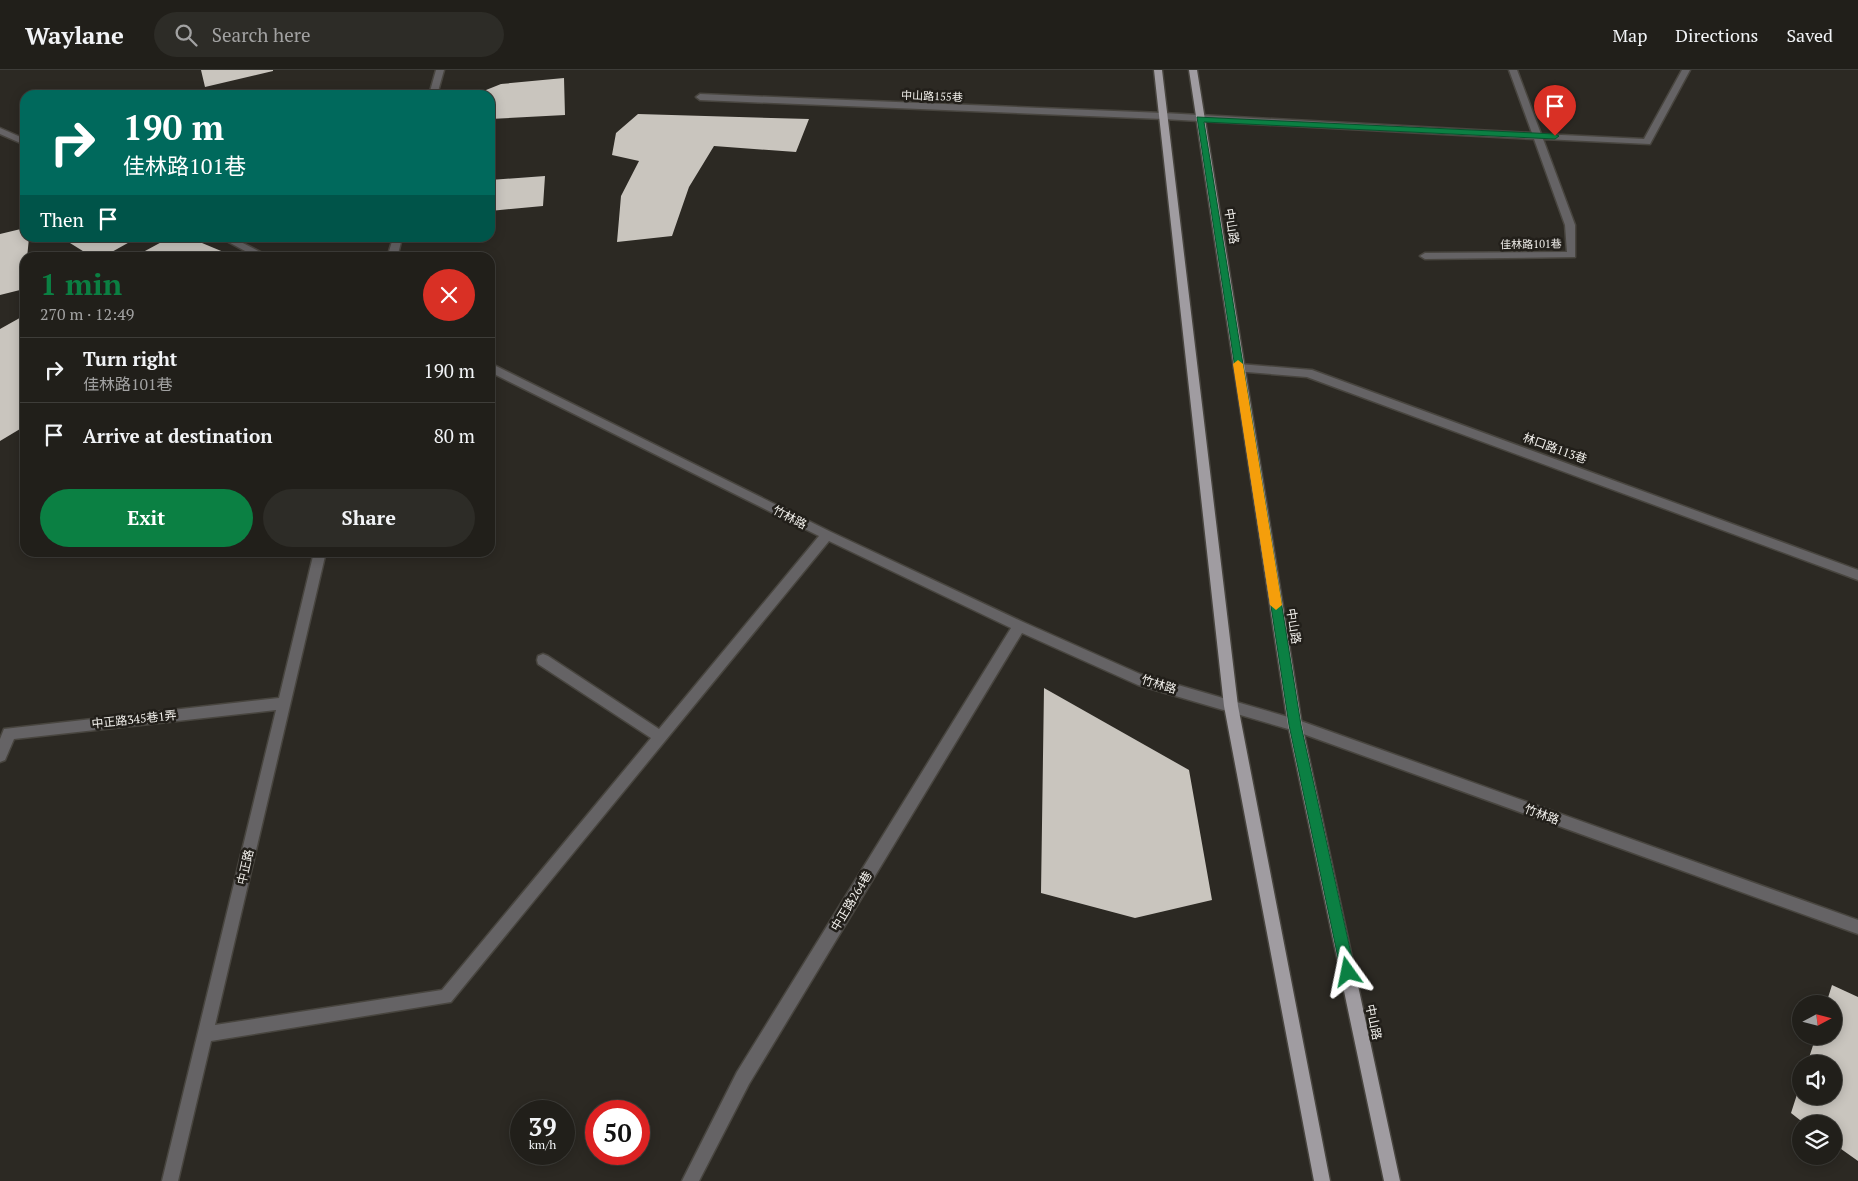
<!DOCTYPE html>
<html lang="en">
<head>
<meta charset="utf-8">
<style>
  :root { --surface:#211f1a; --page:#2d2c27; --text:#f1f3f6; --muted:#a2a2a2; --line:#3e3d39; --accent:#0b8043 }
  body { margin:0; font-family:"PT Serif","Noto Sans TC",serif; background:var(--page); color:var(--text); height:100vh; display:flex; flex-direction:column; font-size:19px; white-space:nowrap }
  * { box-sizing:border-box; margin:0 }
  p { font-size:16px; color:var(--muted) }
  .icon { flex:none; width:28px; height:28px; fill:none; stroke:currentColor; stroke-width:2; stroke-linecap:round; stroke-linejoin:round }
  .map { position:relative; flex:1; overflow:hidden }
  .details { position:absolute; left:20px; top:182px; width:475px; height:305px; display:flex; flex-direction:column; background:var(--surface); border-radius:15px; box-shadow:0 2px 12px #0003,0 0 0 1px var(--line) }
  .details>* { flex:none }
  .banner { position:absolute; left:20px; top:20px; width:475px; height:152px; border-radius:15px; box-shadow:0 2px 12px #0003,0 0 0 1px var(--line); background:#00695c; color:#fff; overflow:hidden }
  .needle { width:32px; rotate:83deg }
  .buttons { position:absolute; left:1792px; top:925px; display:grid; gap:10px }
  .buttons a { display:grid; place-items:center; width:50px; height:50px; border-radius:50%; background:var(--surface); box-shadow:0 2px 12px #0003,0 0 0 1px var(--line); font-size:25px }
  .speed { position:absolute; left:510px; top:1030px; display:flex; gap:10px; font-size:25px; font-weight:700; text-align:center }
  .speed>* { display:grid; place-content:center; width:65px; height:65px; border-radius:50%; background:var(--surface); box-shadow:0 2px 12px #0003,0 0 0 1px var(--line); line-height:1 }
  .speed small { font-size:12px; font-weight:400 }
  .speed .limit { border:8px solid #d22; background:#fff; color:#111 }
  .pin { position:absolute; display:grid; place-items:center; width:42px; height:42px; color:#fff; margin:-51px -21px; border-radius:50% 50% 50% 0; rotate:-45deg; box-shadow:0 0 5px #0007 }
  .pin .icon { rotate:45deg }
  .me { position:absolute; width:55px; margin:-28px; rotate:348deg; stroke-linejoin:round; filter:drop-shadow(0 0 4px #0008) }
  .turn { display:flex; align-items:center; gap:18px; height:105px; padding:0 20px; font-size:22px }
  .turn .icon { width:65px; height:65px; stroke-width:2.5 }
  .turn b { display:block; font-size:35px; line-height:42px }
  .then { display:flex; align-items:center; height:48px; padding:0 20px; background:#0003; gap:10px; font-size:19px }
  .round { display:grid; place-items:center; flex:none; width:52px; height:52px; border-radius:26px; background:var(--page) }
  .summary { display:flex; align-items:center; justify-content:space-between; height:85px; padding:0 20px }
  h1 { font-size:30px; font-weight:700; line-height:38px; color:var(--accent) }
  .primary-button { display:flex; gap:10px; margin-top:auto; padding:10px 20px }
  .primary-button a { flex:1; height:58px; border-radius:30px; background:var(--accent); color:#fff; font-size:20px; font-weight:700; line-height:58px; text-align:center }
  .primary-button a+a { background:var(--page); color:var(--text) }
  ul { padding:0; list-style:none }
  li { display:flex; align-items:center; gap:15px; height:65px; padding:0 20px; border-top:1px solid var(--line) }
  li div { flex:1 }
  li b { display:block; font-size:19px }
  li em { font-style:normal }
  header { display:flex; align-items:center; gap:30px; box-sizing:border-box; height:70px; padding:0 25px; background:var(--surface); border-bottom:1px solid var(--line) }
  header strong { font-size:24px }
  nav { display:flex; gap:28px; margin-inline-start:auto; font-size:18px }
  .search { width:350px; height:45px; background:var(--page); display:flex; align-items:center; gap:12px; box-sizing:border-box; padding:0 18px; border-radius:28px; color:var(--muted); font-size:19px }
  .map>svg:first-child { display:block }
  .building { fill:#c9c5be }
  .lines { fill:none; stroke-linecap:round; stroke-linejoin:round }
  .minor-casing { stroke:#48453f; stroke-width:3 }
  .major-casing { stroke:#48453f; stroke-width:3 }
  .minor { fill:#656365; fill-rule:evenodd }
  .major { fill:#a09ca1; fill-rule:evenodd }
  .route { fill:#0b8043; stroke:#07532c }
  .slow { fill:#f59e0b }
  .labels { text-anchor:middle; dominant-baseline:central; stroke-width:5; stroke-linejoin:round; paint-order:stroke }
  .far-street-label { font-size:11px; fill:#f2f0ec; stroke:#221f1a }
  .street-label { font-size:12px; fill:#f2f0ec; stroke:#221f1a }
</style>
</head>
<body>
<header>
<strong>Waylane</strong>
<div class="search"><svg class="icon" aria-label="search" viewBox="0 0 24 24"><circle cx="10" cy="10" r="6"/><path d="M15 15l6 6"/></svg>Search here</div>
<nav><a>Map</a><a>Directions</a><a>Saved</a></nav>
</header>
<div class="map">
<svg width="1858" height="1111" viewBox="0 0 1858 1111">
  <rect width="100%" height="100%" fill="#2c2923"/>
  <path class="building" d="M201 0H273V1L205 17Z
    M564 8 565 45 490 49V25H480L481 22 501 14Z
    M638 44 809 49 796 82 714 76 689 117 672 166 617 172 621 126 639 91 612 85 616 63Z
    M545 106 543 136 490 141V110Z
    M25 158V168H29L27 188H25L24 219 0 225V164Z
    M62 168H133L135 169 101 188H94Z
    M169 168H190L238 188H132Z
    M25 245V356L0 371V259Z
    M1044 618 1189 700 1212 830 1135 848 1041 823Z
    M1832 915 1858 927V1091L1834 1074V1054H1805L1791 1043 1801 1012V1026H1834V994H1807L1816 966H1834V934H1826Z"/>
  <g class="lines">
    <g class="minor-casing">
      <path id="minor" d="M436 0H444L437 25H429Z
        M1509 0H1517L1541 64 1644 69 1682 0H1690L1650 74 1543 69 1575 155V187L1425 189 1420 186 1425 183 1567 182 1565 155 1534 69 1163 49 700 30 696 27 700 24 1163 43 1532 63Z
        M0 58 25 69V75L0 64Z
        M221 168H233L272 188H258Z
        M393 168H402L397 188H387Z
        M490 293 831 462 1023 552 1140 604 1295 649 1858 850V864L1295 661 1138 615 1022 563 749 1014 699 1111H682L737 1002 1011 558 829 471 451 932 211 971 178 1111H162L276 640 14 669 5 690 0 692V669L4 659 279 628 314 482H326L215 955 442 920 651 668 538 594 537 590 538 586 543 584 548 586 659 659 819 466 490 302Z
        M1239 294 1312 300 1858 500V510L1307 307 1235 301 1234 298Z"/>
    </g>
    <g class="major-casing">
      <path id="major" d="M1154 0H1162L1238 636 1330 1111H1314L1224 636Z
        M1189 0H1197L1302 655 1400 1111H1384L1288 655Z"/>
    </g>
    <use href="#minor" class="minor"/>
    <use href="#major" class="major"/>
  </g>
  <path class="route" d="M1197 47 1555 64 1559 66 1555 69 1204 52 1301 655 1355 902 1353 907 1348 909 1343 907 1341 902 1289 655Z"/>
  <path class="slow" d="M1238 290 1243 294 1282 535 1276 540 1270 535 1233 294Z"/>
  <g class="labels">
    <g class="far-street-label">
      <text transform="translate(932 26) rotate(2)">中山路155巷</text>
      <text transform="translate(1531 174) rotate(-1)">佳林路101巷</text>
    </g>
    <g class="street-label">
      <text transform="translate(1232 156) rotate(81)">中山路</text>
      <text transform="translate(1555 378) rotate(20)">林口路113巷</text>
      <text transform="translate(790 447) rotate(27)">竹林路</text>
      <text transform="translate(1294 556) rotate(81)">中山路</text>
      <text transform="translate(1159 614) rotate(17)">竹林路</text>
      <text transform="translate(134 649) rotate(-6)">中正路345巷1弄</text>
      <text transform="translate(1542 744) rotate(20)">竹林路</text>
      <text transform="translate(245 797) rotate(-77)">中正路</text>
      <text transform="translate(851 831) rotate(-59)">中正路264巷</text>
      <text transform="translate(1374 952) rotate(78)">中山路</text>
    </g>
  </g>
</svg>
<div class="buttons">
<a><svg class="needle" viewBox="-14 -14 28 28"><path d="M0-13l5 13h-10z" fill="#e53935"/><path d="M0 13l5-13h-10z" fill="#a2a2a2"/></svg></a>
<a><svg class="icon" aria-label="sound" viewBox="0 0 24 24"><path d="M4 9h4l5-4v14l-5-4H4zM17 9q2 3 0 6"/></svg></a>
<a><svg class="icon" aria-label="layers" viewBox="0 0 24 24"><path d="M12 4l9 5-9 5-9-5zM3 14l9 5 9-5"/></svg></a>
</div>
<div class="speed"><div>39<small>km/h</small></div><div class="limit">50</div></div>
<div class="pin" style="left:1555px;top:66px;background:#d93025"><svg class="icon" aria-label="arrive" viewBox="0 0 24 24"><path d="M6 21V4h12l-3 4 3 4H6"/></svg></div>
<svg class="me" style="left:1348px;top:902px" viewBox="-20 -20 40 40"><path d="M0-17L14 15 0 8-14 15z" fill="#0b8043" stroke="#fff" stroke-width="4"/></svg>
<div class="banner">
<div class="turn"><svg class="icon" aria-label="right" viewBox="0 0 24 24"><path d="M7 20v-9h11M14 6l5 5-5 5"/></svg><div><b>190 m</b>佳林路101巷</div></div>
<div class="then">Then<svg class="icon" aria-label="arrive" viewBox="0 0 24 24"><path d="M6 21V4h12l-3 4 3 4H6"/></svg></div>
</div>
<section class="details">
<div class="summary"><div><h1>1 min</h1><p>270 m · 12:49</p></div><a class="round" style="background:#d93025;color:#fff"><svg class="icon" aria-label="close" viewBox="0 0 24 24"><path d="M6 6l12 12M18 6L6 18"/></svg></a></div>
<ul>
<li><svg class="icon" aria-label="right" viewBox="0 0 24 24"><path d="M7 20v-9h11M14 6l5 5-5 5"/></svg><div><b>Turn right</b><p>佳林路101巷</p></div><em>190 m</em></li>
<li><svg class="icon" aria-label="arrive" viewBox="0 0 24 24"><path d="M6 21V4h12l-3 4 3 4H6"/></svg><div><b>Arrive at destination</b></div><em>80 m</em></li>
</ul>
<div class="primary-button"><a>Exit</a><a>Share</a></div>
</section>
</div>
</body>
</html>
